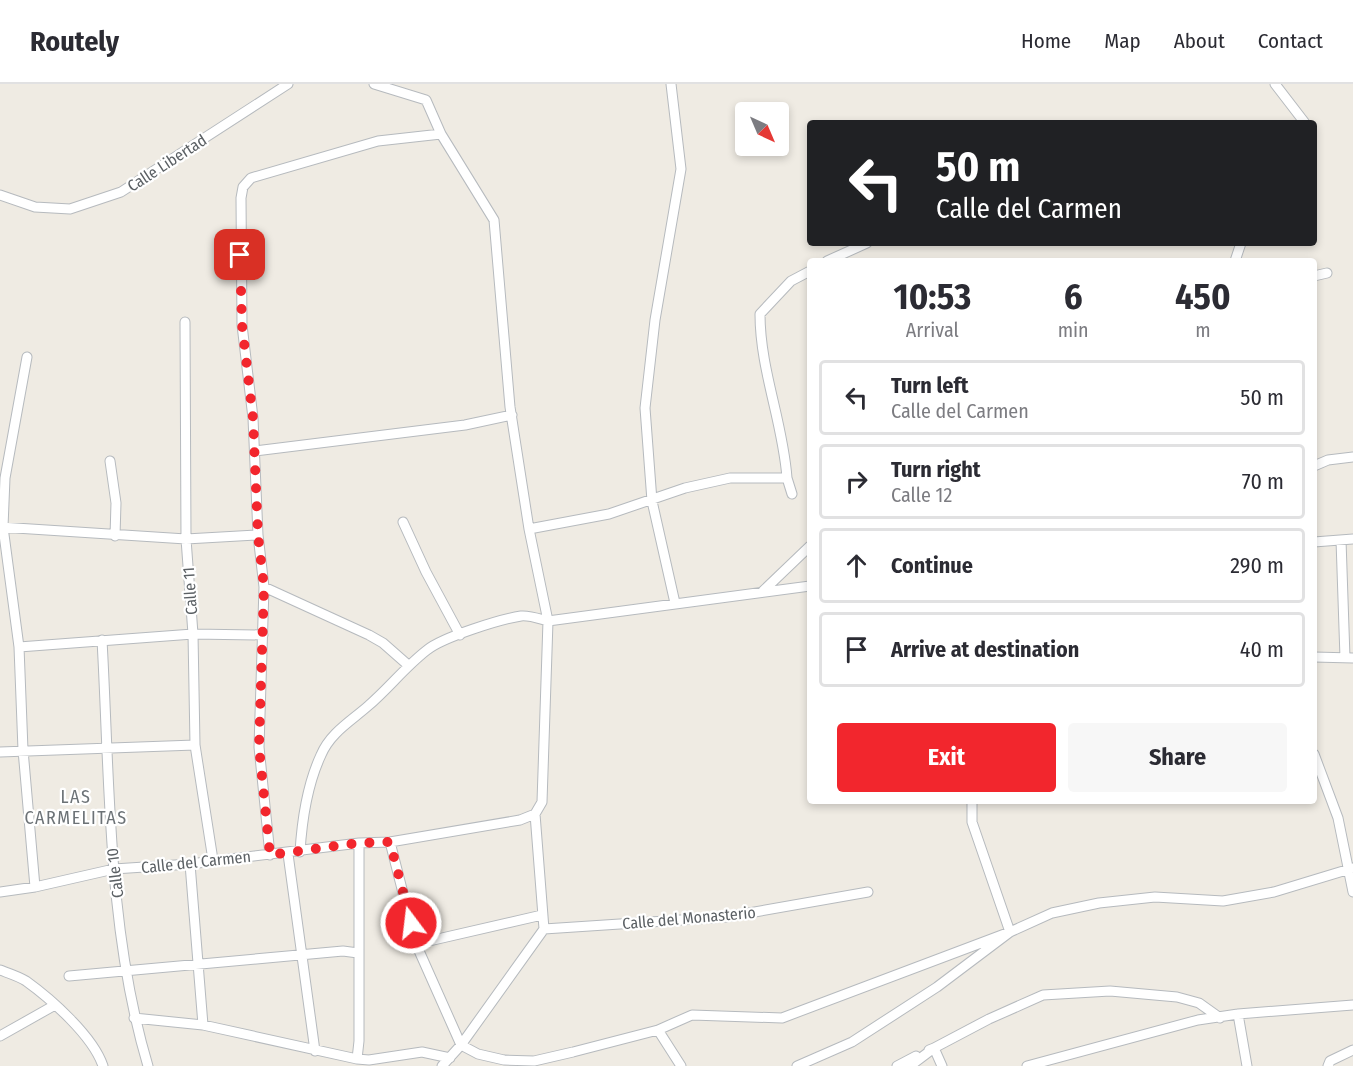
<!DOCTYPE html>
<html lang="en">
<head>
<meta charset="utf-8">
<style>
  :root { --surface:#fff; --page:#f7f7f7; --text:#2b2b33; --muted:#7c7c81; --line:#e1e1e2; --accent:#f2262d }
  body { margin:0; font-family:"Fira Sans Condensed",sans-serif; background:var(--page); color:var(--text); height:100vh; display:flex; flex-direction:column; font-size:22px; white-space:nowrap }
  * { box-sizing:border-box; margin:0 }
  p { font-size:20px; color:var(--muted) }
  .icon { flex:none; width:33px; height:33px; fill:none; stroke:currentColor; stroke-width:2; stroke-linecap:round; stroke-linejoin:round }
  .map { position:relative; flex:1; overflow:hidden }
  .drawer { position:absolute; left:807px; top:174px; width:510px; height:546px; display:flex; flex-direction:column; background:var(--surface); border-radius:6px; box-shadow:0 3px 9px #0003 }
  .drawer>* { flex:none }
  .guide { position:absolute; left:807px; top:36px; width:510px; height:126px; border-radius:6px; box-shadow:0 3px 9px #0003; background:#202124; color:#fff; overflow:hidden }
  .needle { width:39px; rotate:136deg }
  .tools { position:absolute; left:735px; top:18px; display:grid; gap:12px }
  .tools a { display:grid; place-items:center; width:54px; height:54px; border-radius:6px; background:var(--surface); box-shadow:0 3px 9px #0003; font-size:30px }
  .pin { position:absolute; display:grid; place-items:center; width:51px; height:51px; color:#fff; margin:-26px; border-radius:12px; box-shadow:0 3px 9px #0006 }
  .me { position:absolute; width:66px; margin:-33px; rotate:345deg; stroke-linejoin:round; filter:drop-shadow(0 0 4px #0008) }
  .turn { display:flex; align-items:center; gap:21px; height:126px; padding:0 30px; font-size:27px }
  .turn .icon { width:78px; height:78px; stroke-width:2.5 }
  .turn b { display:block; font-size:42px; line-height:51px }
  .eta { display:flex; justify-content:space-evenly; align-items:center; height:102px; text-align:center }
  .eta b { font-size:36px; font-weight:700; line-height:42px }
  .cta { display:flex; gap:12px; margin-top:auto; padding:12px 30px }
  .cta a { flex:1; height:69px; border-radius:6px; background:var(--accent); color:#fff; font-size:24px; font-weight:700; line-height:69px; text-align:center }
  .cta a+a { background:var(--page); color:var(--text) }
  ul { padding:0; list-style:none }
  li { display:flex; align-items:center; gap:18px; height:75px; margin:0 12px 9px; padding:0 18px; border:3px solid var(--line); border-radius:6px }
  li div { flex:1 }
  li b { display:block; font-size:22px }
  li em { font-style:normal }
  header { display:flex; align-items:center; gap:36px; box-sizing:border-box; height:84px; padding:0 30px; background:var(--surface); border-bottom:2px solid var(--line) }
  header strong { font-size:28px }
  nav { display:flex; gap:33px; margin-inline-start:auto; font-size:21px }
  .map>svg:first-child { display:block }
  .lines { fill:none; stroke-linecap:round; stroke-linejoin:round }
  .street-casing { stroke:#b6babe; stroke-width:11 }
  .street { stroke:#fff; stroke-width:9 }
  .route { stroke:#f2262d; stroke-width:10; stroke-dasharray:0 18 }
  .labels { text-anchor:middle; dominant-baseline:central; stroke-width:4.5; stroke-linejoin:round; paint-order:stroke }
  .street-label { font-size:16px; fill:#5b6064; stroke:#fff }
  .neighbourhood-label { font-size:18px; letter-spacing:1.5px; fill:#6c7276; stroke:#fff }
</style>
</head>
<body>
<header>
<strong>Routely</strong>
<nav><a>Home</a><a>Map</a><a>About</a><a>Contact</a></nav>
</header>
<div class="map">
<svg width="1353" height="982" viewBox="0 0 1353 982">
  <rect width="100%" height="100%" fill="#efebe3"/>
  <g class="lines">
    <g class="street-casing">
      <path id="street" d="M671 0 681 85 655 236 645 324 652 417 675 519
        M1275 0 1305 39
        M0 111 35 123 70 125 121 108 288 0
        M827 177 867 159
        M1235 177 1241 159
        M1314 192 1327 189
        M185 238 186 455 193 550 195 661 213 776
        M27 273 5 394 3 443 19 563 23 666 35 803
        M255 367 465 341 512 331
        M110 377 116 419 115 452
        M1314 382 1328 376 1353 373
        M787 394 792 410
        M403 438 426 488 460 551
        M0 443 186 455 258 451
        M529 445 609 430 685 404 730 394H787C783 338 760 286 760 230L791 197 810 187
        M1341 456 1345 574
        M1314 458 1353 455
        M264 503 369 551 383 559 408 581
        M763 507 810 462
        M102 556C110 698 107 845 148 982
        M19 563 193 550 263 551
        M1314 573 1353 574
        M0 668 195 661
        M1314 670 1338 734 1353 808
        M390 758 416 860 461 961 478 970 504 976 534 977 573 968 658 946 692 931 782 934 1010 848 972 738V717
        M300 768C302 735 307 701 321 671 330 649 351 637 368 622 389 604 405 583 427 566 443 553 501 535 521 532 529 531 540 535 548 537L529 445 510 323 494 136 441 50 426 16 374 0
        M288 770 315 967
        M270 771 259 663 264 503 258 451 253 334 242 241 241 114 243 103 251 94 378 57 441 50
        M190 780 203 941
        M0 808 35 803 114 785 190 780 359 759 390 758 520 736 535 730
        M544 845 726 833 868 808
        M416 860 542 831
        M0 886C8 889 18 892 26 897 51 915 93 952 103 982
        M69 892 343 867 358 869
        M1238 930 1247 982
        M134 934 203 941 357 975 369 976 422 968 450 974
        M658 946 681 982
        M0 952 55 921
        M929 966 934 964 942 982
        M357 975 359 957V759
        M442 982 461 961 544 845 535 730 542 718 548 537 810 502
        M797 982 852 958 937 903 1010 848 1052 829 1099 819 1155 813 1223 817 1274 808 1353 784
        M897 982 916 972
        M910 982 934 964 989 935 1043 911 1110 907 1177 913 1199 919 1220 934
        M1027 982 1198 936 1238 930 1353 921
        M1328 982 1330 977 1353 966"/>
    </g>
    <use href="#street" class="street"/>
  </g>
  <g class="lines">
    <path class="route" d="M240 171 242 241 253 334 258 451 264 503 259 663 270 771 358 759 390 758 411 839"/>
  </g>
  <g class="labels">
    <g class="street-label">
      <text transform="translate(167 79) rotate(-33)">Calle Libertad</text>
      <text transform="translate(190 507) rotate(-94)">Calle 11</text>
      <text transform="translate(196 778) rotate(-6)">Calle del Carmen</text>
      <text transform="translate(115 789) rotate(-97)">Calle 10</text>
      <text transform="translate(689 834) rotate(-5)">Calle del Monasterio</text>
    </g>
    <g class="neighbourhood-label">
      <text x="76" y="713">LAS<tspan x="76" dy="21">CARMELITAS</tspan></text>
    </g>
  </g>
</svg>
<div class="tools">
<a><svg class="needle" viewBox="-14 -14 28 28"><path d="M0-13l5 13h-10z" fill="#e53935"/><path d="M0 13l5-13h-10z" fill="#7c7c81"/></svg></a>
</div>
<div class="pin" style="left:240px;top:171px;background:#d93025"><svg class="icon" aria-label="arrive" viewBox="0 0 24 24"><path d="M6 21V4h12l-3 4 3 4H6"/></svg></div>
<svg class="me" style="left:411px;top:839px" viewBox="-20 -20 40 40"><circle r="17" fill="#f2262d" stroke="#fff" stroke-width="3"/><path d="M0-11L8 9 0 5-8 9z" fill="#fff"/></svg>
<div class="guide">
<div class="turn"><svg class="icon" aria-label="left" viewBox="0 0 24 24"><path d="M17 20v-9H6M10 6l-5 5 5 5"/></svg><div><b>50 m</b>Calle del Carmen</div></div>
</div>
<section class="drawer">
<div class="eta">
<div><b>10:53</b><p>Arrival</p></div>
<div><b>6</b><p>min</p></div>
<div><b>450</b><p>m</p></div>
</div>
<ul>
<li><svg class="icon" aria-label="left" viewBox="0 0 24 24"><path d="M17 20v-9H6M10 6l-5 5 5 5"/></svg><div><b>Turn left</b><p>Calle del Carmen</p></div><em>50 m</em></li>
<li><svg class="icon" aria-label="right" viewBox="0 0 24 24"><path d="M7 20v-9h11M14 6l5 5-5 5"/></svg><div><b>Turn right</b><p>Calle 12</p></div><em>70 m</em></li>
<li><svg class="icon" aria-label="ahead" viewBox="0 0 24 24"><path d="M12 20V5M6 11l6-6 6 6"/></svg><div><b>Continue</b></div><em>290 m</em></li>
<li><svg class="icon" aria-label="arrive" viewBox="0 0 24 24"><path d="M6 21V4h12l-3 4 3 4H6"/></svg><div><b>Arrive at destination</b></div><em>40 m</em></li>
</ul>
<div class="cta"><a>Exit</a><a>Share</a></div>
</section>
</div>
</body>
</html>
